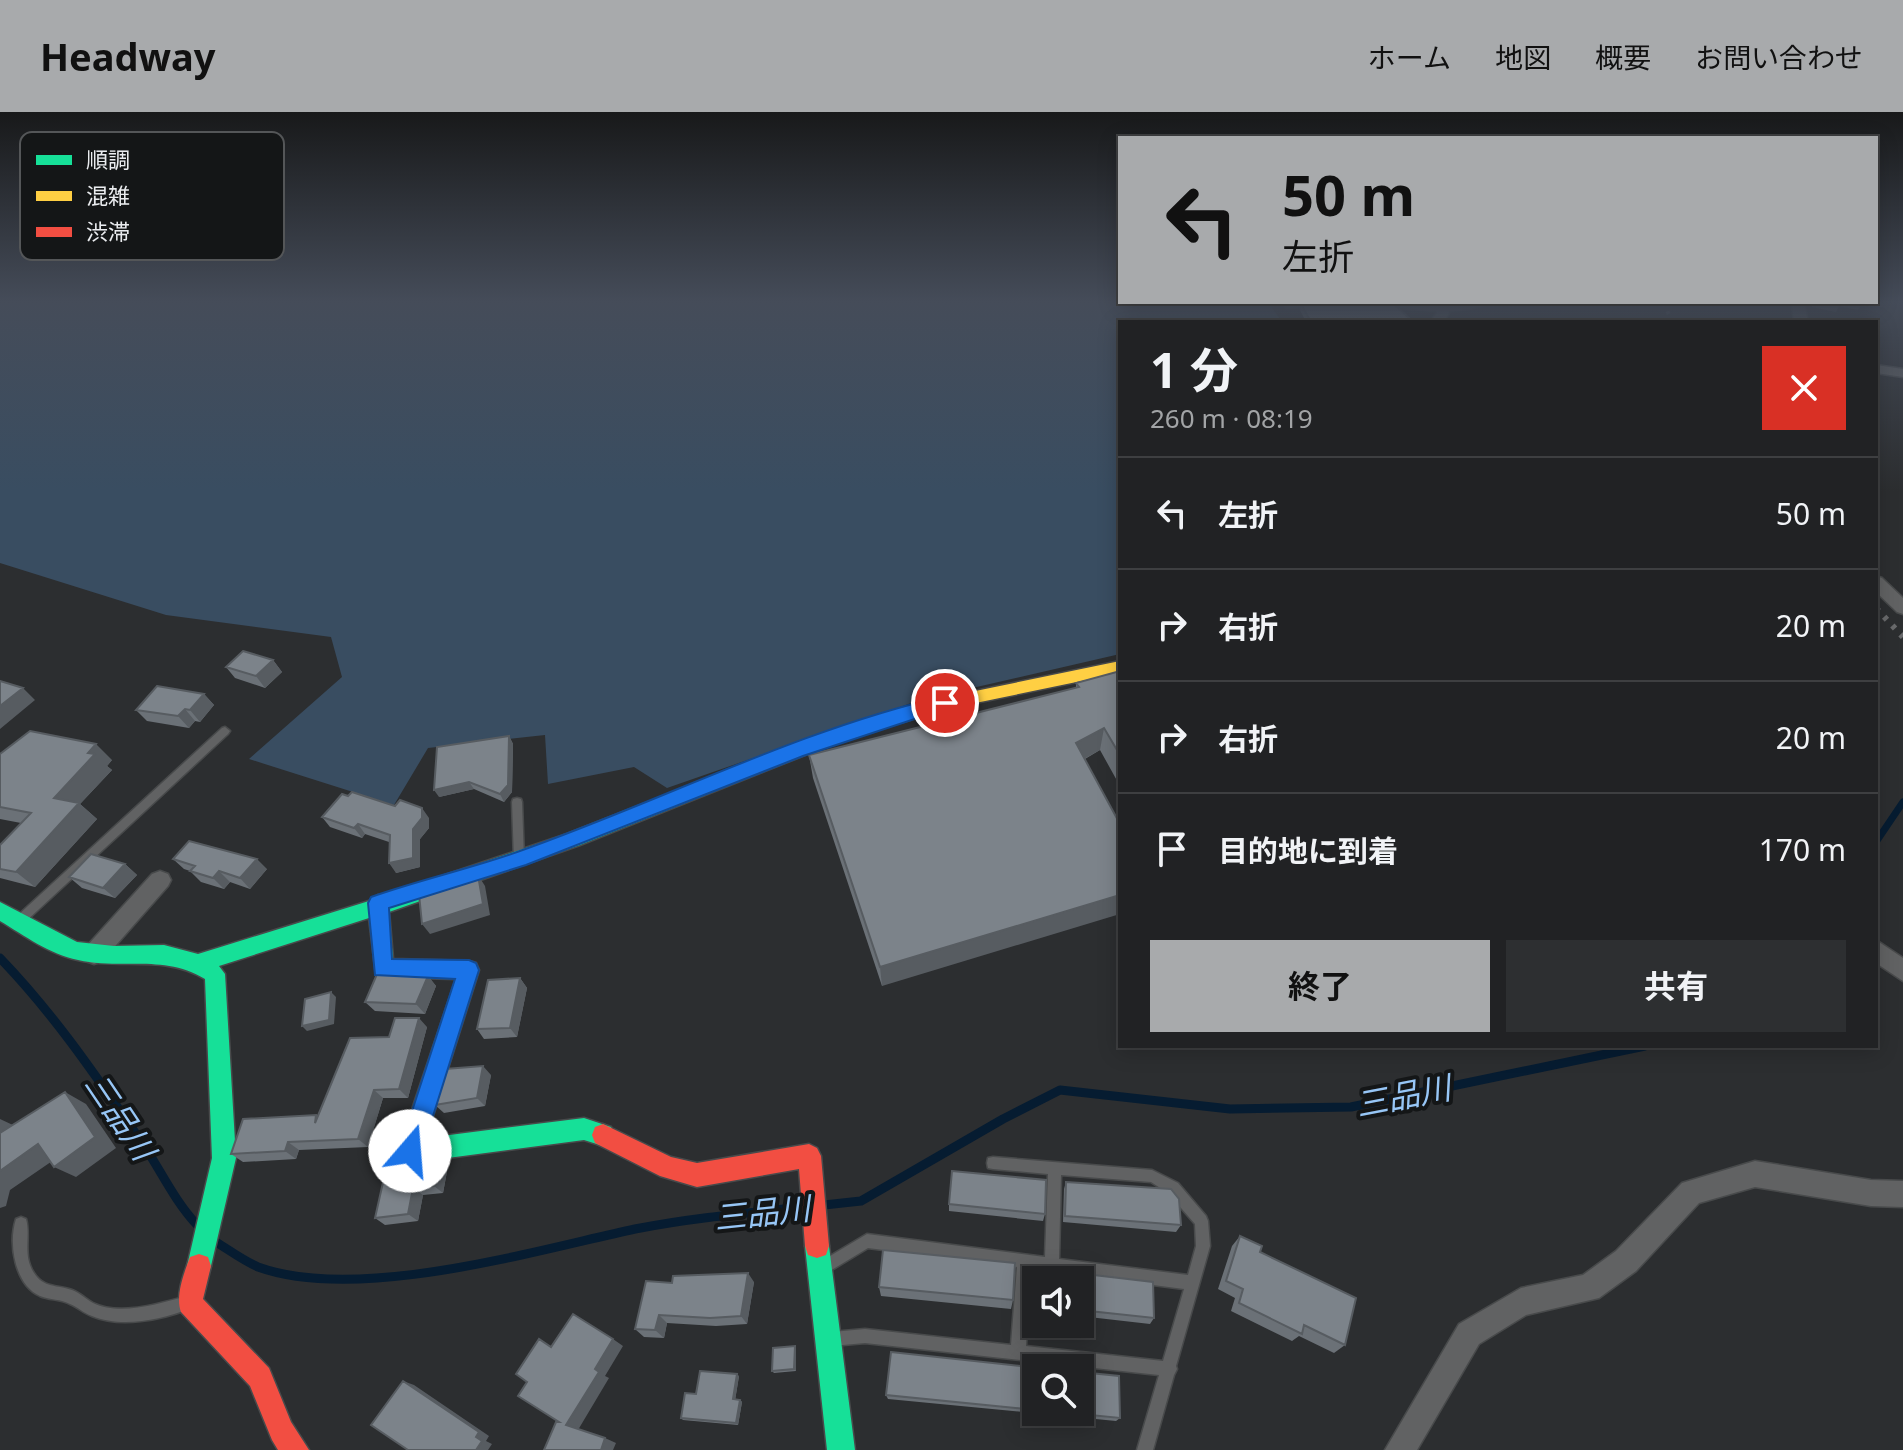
<!DOCTYPE html>
<html lang="ja">
<head>
<meta charset="utf-8">
<style>
  :root { --surface:#212224; --page:#2d2f31; --text:#f1f3f6; --muted:#a2a4a6; --line:#3e3f41; --accent:#a8aaac }
  body { margin:0; font-family:"Noto Sans","Noto Sans JP",sans-serif; background:var(--page); color:var(--text); height:100vh; display:flex; flex-direction:column; font-size:30px; white-space:nowrap }
  * { box-sizing:border-box; margin:0 }
  p { font-size:26px; color:var(--muted) }
  .icon { flex:none; width:44px; height:44px; fill:none; stroke:currentColor; stroke-width:2; stroke-linecap:round; stroke-linejoin:round }
  .map { position:relative; flex:1; overflow:hidden }
  .drawer { position:absolute; left:1118px; top:208px; width:760px; height:728px; display:flex; flex-direction:column; background:var(--surface); border-radius:0px; box-shadow:0 4px 20px #0003,0 0 0 2px var(--line) }
  .drawer>* { flex:none }
  .banner { position:absolute; left:1118px; top:24px; width:760px; height:168px; border-radius:0px; box-shadow:0 4px 20px #0003,0 0 0 2px var(--line); background:#a8aaac; color:#111; overflow:hidden }
  .fabs { position:absolute; left:1022px; top:1154px; display:grid; gap:16px }
  .fabs a { display:grid; place-items:center; width:72px; height:72px; border-radius:0px; background:var(--surface); box-shadow:0 4px 20px #0003,0 0 0 2px var(--line); font-size:40px }
  .pin { position:absolute; display:grid; place-items:center; width:68px; height:68px; color:#fff; margin:-34px; border:4px solid #fff; border-radius:50%; box-shadow:0 2px 8px #0007 }
  .me { position:absolute; width:88px; margin:-44px; rotate:18deg; stroke-linejoin:round; filter:drop-shadow(0 0 6px #0008) }
  .turn { display:flex; align-items:center; gap:28px; height:168px; padding:0 32px; font-size:36px }
  .turn .icon { width:104px; height:104px; stroke-width:2.5 }
  .turn b { display:block; font-size:56px; line-height:68px }
  .round { display:grid; place-items:center; flex:none; width:84px; height:84px; border-radius:0px; background:var(--page) }
  .head { display:flex; align-items:center; justify-content:space-between; height:136px; padding:0 32px }
  h1 { font-size:48px; font-weight:700; line-height:60px }
  .primary-button { display:flex; gap:16px; margin-top:auto; padding:16px 32px }
  .primary-button a { flex:1; height:92px; border-radius:0px; background:var(--accent); color:#111; font-size:32px; font-weight:700; line-height:92px; text-align:center }
  .primary-button a+a { background:var(--page); color:var(--text) }
  ul { padding:0; list-style:none }
  li { display:flex; align-items:center; gap:24px; height:112px; padding:0 32px; border-top:2px solid var(--line) }
  li div { flex:1 }
  li b { display:block; font-size:30px }
  li em { font-style:normal }
  header { display:flex; align-items:center; gap:48px; box-sizing:border-box; height:112px; padding:0 40px; background:var(--accent); color:#111 }
  header strong { font-size:38px }
  nav { display:flex; gap:44px; margin-inline-start:auto; font-size:28px }
  .map>svg:first-child { display:block }
  .green { fill:#394d61 }
  .lines { fill:none; stroke-linecap:round; stroke-linejoin:round }
  .stream-far1 { stroke:#061c31; stroke-width:7 }
  .stream { stroke:#061c31; stroke-width:9 }
  .lane-casing { stroke:#484a4b; stroke-width:3 }
  .street-casing { stroke:#484a4b; stroke-width:3 }
  .fast-casing { stroke:#484a4b; stroke-width:3 }
  .slow-casing { stroke:#484a4b; stroke-width:3 }
  .jam-casing { stroke:#484a4b; stroke-width:3 }
  .lane { fill:#616263; fill-rule:evenodd }
  .street { fill:#616263; fill-rule:evenodd }
  .fast { fill:#16e098; fill-rule:evenodd }
  .slow { fill:#ffcf43; fill-rule:evenodd }
  .jam { fill:#f24e42; fill-rule:evenodd }
  .rail-far1 { stroke:#696a6c; stroke-width:4; stroke-dasharray:3 6; stroke-linecap:butt }
  .rail { stroke:#696a6c; stroke-width:6; stroke-dasharray:4 8; stroke-linecap:butt }
  .wall { fill:#6b7177 }
  .shaded-wall { fill:#575c61 }
  .building { fill:#7c838a; stroke:#575c61; stroke-width:2 }
  .route { fill:#1a73e8; stroke:#114b97; stroke-width:2 }
  .labels { text-anchor:middle; dominant-baseline:central; stroke-width:8; stroke-linejoin:round; paint-order:stroke }
  .near-water-label { font-size:32px; font-style:italic; fill:#97c6f6; stroke:#141617 }
  .key { fill:#141617; stroke:#545658; stroke-width:2 }
  .key-label { font-size:22px; fill:#eaecef }
</style>
</head>
<body>
<header>
<strong>Headway</strong>
<nav><a>ホーム</a><a>地図</a><a>概要</a><a>お問い合わせ</a></nav>
</header>
<div class="map">
<svg width="1903" height="1338" viewBox="0 0 1903 1338">
  <rect width="100%" height="100%" fill="#2c2e30"/>
  <path class="green" d="M0 191H1282L1270 193 1282 210H1120V542L920 588 667 676 634 655 548 672 545 623 428 636 394 693 249 647 342 565 331 525 166 503 0 451Z"/>
  <g class="lines">
    <path class="stream-far1" d="M1876 730 1903 690"/>
    <path class="stream" d="M0 846C55 903 98 967 143 1032 161 1059 175 1090 198 1114
      M824 1093 861 1089 1003 1007 1060 978 1230 997 1351 995 1645 934
      M216 1130C229 1138 244 1149 258 1155 358 1191 533 1139 635 1117 691 1106 747 1101 804 1095"/>
    <g class="lane-casing">
      <path id="lane" d="M1336 191 1333 193 1287 196 1284 194C1299 189 1319 191 1336 191Z
        M1367 191 1447 194 1489 191C1457 206 1405 195 1370 193Z
        M225 615 230 619 228 622 24 811 20 813 16 811 14 808 16 805 222 616Z
        M517 686 521 687 522 690 524 748 523 751 519 752 515 751 514 748 512 690 513 687Z
        M993 1045 1152 1058 1178 1071 1206 1104 1208 1109 1210 1134 1176 1254 1177 1257 1174 1263 1153 1338H1137L1159 1263 865 1231 832 1234 827 1232 825 1227 827 1222 832 1220 865 1217 1011 1233 1017 1155 868 1136 825 1162 820 1160 818 1155 820 1150 867 1122 1045 1145 1048 1062 993 1057 988 1056 987 1051 988 1046ZM1061 1063 1151 1070 1168 1081 1195 1112 1196 1134 1188 1163 1059 1147ZM1030 1157 1184 1177 1163 1249 1026 1234Z
        M21 1105 26 1107C31 1124 22 1143 34 1161 43 1176 58 1173 72 1178 80 1181 86 1187 93 1191 120 1204 157 1192 184 1185L189 1187 191 1192 189 1197C160 1208 121 1216 92 1204 83 1201 78 1195 70 1192 61 1187 50 1188 40 1184 15 1173 8 1132 16 1107Z"/>
    </g>
    <g class="street-casing">
      <path id="street" d="M1434 191H1447L1449 201 1444 210H1430L1437 201Z
        M1792 191H1804L1808 210H1794Z
        M1876 253 1903 257V265L1876 261Z
        M1876 464 1882 466 1903 486V502L1897 500 1876 480Z
        M160 759 168 762 171 768 168 774 102 849 94 852 86 849 83 842 86 835 152 762Z
        M1876 828 1903 846V869L1876 851Z
        M1755 1049 1871 1068 1903 1069V1095L1871 1094 1755 1075 1699 1091 1636 1159 1599 1186 1526 1203 1479 1232 1417 1338H1385L1459 1212 1521 1176 1583 1163 1616 1139 1682 1071Z"/>
    </g>
    <g class="fast-casing">
      <path id="fast" d="M956 583 962 585 964 589 962 593 850 625 580 733 389 800 393 847 469 849 476 851 479 858 426 1026 584 1006 611 1015 614 1023 611 1031 603 1034 584 1028 410 1051 402 1047 398 1039 456 867 383 865 376 863 369 806 219 854 225 862 236 1046 211 1154 208 1163 199 1166 190 1163 187 1154 212 1046 205 867C164 842 122 858 78 848 49 842 25 824 0 809V790L77 830 114 834 164 833 198 842 369 789 378 783 383 784 567 722 838 616Z
        M817 1122 826 1125 829 1134 855 1338H827L805 1134 808 1125Z"/>
    </g>
    <g class="slow-casing">
      <path id="slow" d="M1120 549V561L956 595 948 589 956 583Z"/>
    </g>
    <g class="jam-casing">
      <path id="jam" d="M603 1012 671 1045 697 1051 809 1032 817 1036 821 1044 829 1134 826 1143 817 1146 808 1143 805 1134 799 1057 697 1075 660 1064 595 1031 592 1023 595 1015Z
        M199 1142 208 1145 211 1154 203 1187 269 1256 291 1310 309 1338H278L272 1328 250 1274 181 1200C175 1184 184 1161 190 1145Z"/>
    </g>
    <use href="#lane" class="lane"/>
    <use href="#street" class="street"/>
    <use href="#fast" class="fast"/>
    <use href="#slow" class="slow"/>
    <use href="#jam" class="jam"/>
    <path class="rail-far1" d="M1664 191 1672 210"/>
    <path class="rail" d="M1876 496 1903 525"/>
  </g>
  <path class="wall" d="M1812 191H1862V192L1858 198 1839 194 1836 200 1812 195Z
    M1301 192 1410 207 1408 210H1306L1300 198Z
    M273 548 282 560 265 576 235 566 226 555Z
    M1120 559V674L1100 638 1085 647 882 874 813 666 809 643 1076 576V571Z
    M204 582 214 593 200 610 195 609 189 616 147 609 136 598Z
    M509 624 513 632 512 680 504 690 474 677 439 685Z
    M0 642 112 648 107 654 112 658 80 692 97 707 35 775 0 766V733L21 711 0 707Z
    M322 705 429 706V716L420 727V755L396 761 389 730 365 722 362 726 330 715Z
    M173 747 267 757 250 777 230 770 224 777 201 770 190 759 184 757Z
    M125 752 137 763 115 786 82 776 69 765Z
    M428 864 436 874 425 902 375 899 365 890Z
    M520 866 527 876 517 925 484 927 477 917Z
    M427 915 408 986H383L368 1035 299 1038 296 1047 243 1050 231 1042 316 1003 318 1005 389 925Z
    M491 963 485 994 444 1001 435 993Z
    M439 1046 448 1054 443 1081 423 1083 418 1109 385 1113 375 1106 401 1051Z
    M1066 1070 1181 1113 1176 1120 1063 1110 1064 1077Z
    M949 1092 1045 1102 1043 1109 949 1099Z
    M1240 1124 1260 1140 1345 1233 1334 1241 1299 1224 1292 1229 1231 1199 1235 1186 1218 1177 1232 1134Z
    M1034 1156 1153 1170 1154 1206 1150 1212 1080 1204V1168H1036V1199H1031L1033 1162Z
    M754 1170 747 1212 716 1214 667 1211 664 1226 644 1225 635 1217 672 1171Z
    M879 1175 1013 1188 1011 1197 881 1184Z
    M796 1237V1259L774 1261 772 1259Z
    M1036 1256V1300H1080L1120 1306 1116 1309 888 1287 886 1283Z
    M739 1264 735 1288H740L742 1290 738 1313 683 1308 681 1306 696 1282Z"/>
  <path class="shaded-wall" d="M273 548 282 560 265 576 256 564Z
    M23 576 35 588 0 617V594Z
    M204 582 214 593 200 610 190 598Z
    M185 597 195 609 189 616 178 604Z
    M1104 616 1100 638 1073 653 1076 631Z
    M509 624 513 632 512 680 504 690 500 682Z
    M96 632 112 648 107 654 112 658 80 692 97 707 35 775 16 760 54 686 88 641Z
    M469 670 474 677 439 685 434 678Z
    M422 696 429 706V716L420 727V755L396 761 389 751 413 717Z
    M358 712 365 722 362 726 354 716Z
    M257 747 267 757 250 777 240 766Z
    M125 752 137 763 115 786 103 776Z
    M219 759 230 770 224 777 213 766Z
    M478 763 485 774 490 803 430 822 422 812Z
    M1120 783V802L882 874 880 855Z
    M428 864 436 874 425 902 416 892Z
    M520 866 527 876 517 925 510 916Z
    M331 880 336 885 334 912 307 919 302 914Z
    M419 906 427 915 408 986 399 977Z
    M483 954 491 963 485 994 477 986Z
    M374 978 383 986 368 1035 358 1027Z
    M65 980 86 992 116 1036 76 1065 54 1055Z
    M0 1007 15 1014 0 1039Z
    M288 1030 299 1038 296 1047 285 1039Z
    M38 1032 61 1043 10 1078 6 1094 0 1096V1059Z
    M439 1046 448 1054 443 1081 434 1074Z
    M413 1076 423 1083 418 1109 408 1102Z
    M748 1161 754 1170 747 1212 741 1204Z
    M659 1203 667 1211 664 1226 655 1218Z
    M613 1227 623 1234 605 1264 609 1266 578 1318 566 1313 595 1257Z
    M795 1234 796 1237V1259L794 1257Z
    M737 1262 739 1264 735 1289 733 1287Z
    M403 1269 414 1273 489 1324 486 1329 492 1332 488 1338H476Z
    M740 1288 742 1290 738 1313 736 1311Z
    M605 1326 616 1331 613 1338H601Z"/>
  <path class="building" d="M1323 191 1394 192 1410 207 1365 210H1311L1301 192Z
    M243 539 273 548 256 564 226 555Z
    M1120 559V643L1104 616 1076 631 1120 712V783L880 855 809 643 1079 575 1076 571Z
    M0 569 23 576 0 594Z
    M157 574 204 582 190 598 185 597 178 604 136 598Z
    M30 619 96 632 88 641 95 642 54 686 79 691 16 760 0 757V733L31 701 0 695V642Z
    M509 624 508 673 500 682 469 670 434 678 437 635Z
    M352 680 395 694 400 688 422 696V706L413 717V746L389 751 390 723 358 712 354 716 322 705 342 682 348 684Z
    M189 729 257 747 240 766 219 759 213 766 190 759 195 754 173 747Z
    M91 742 125 752 103 776 69 765Z
    M478 763 483 792 422 812 419 782Z
    M377 862 428 864 416 892 365 890Z
    M520 866 510 916 477 917 488 868Z
    M331 880 329 908 302 914 305 887Z
    M395 906H419L399 977 374 978 358 1027 288 1030 285 1039 231 1042 243 1007 316 1003 315 1011 350 926 389 925Z
    M483 954 477 986 435 993 445 957Z
    M65 980 95 1025 54 1055 38 1032 0 1059V1021Z
    M439 1046 434 1074 413 1076 408 1102 375 1106 388 1048 401 1051Z
    M952 1059 1046 1068 1045 1102 949 1092Z
    M1066 1070 1171 1077 1179 1087 1181 1113 1065 1104Z
    M1240 1124 1262 1134 1260 1140 1356 1186 1345 1233 1304 1213 1302 1222 1239 1191 1243 1177 1226 1169Z
    M883 1138 1015 1151 1013 1188 879 1175Z
    M1034 1156 1153 1170 1154 1206 1080 1198V1168H1036V1193H1032Z
    M748 1161 741 1204 710 1206 659 1203 655 1218 635 1217 646 1169 672 1171 673 1164Z
    M573 1202 613 1227 595 1257 599 1260 566 1313 605 1326 601 1338H544L556 1310H559L518 1284 527 1270 516 1262 539 1227 551 1235Z
    M795 1234 794 1257 772 1259 773 1236Z
    M891 1240 1040 1256H1036V1298L886 1283Z
    M700 1259 737 1262 733 1287 740 1288 736 1311 681 1306 685 1281 696 1282Z
    M1080 1260 1119 1264 1120 1306 1060 1300H1080Z
    M403 1269 479 1320 476 1325 482 1329 476 1338H408L371 1313Z"/>
  <linearGradient id="sky" x2="0" y2="1"><stop stop-color="#18191a"/><stop offset="0.5" stop-color="#454c59"/><stop offset="1" stop-color="#454c59" stop-opacity="0"/></linearGradient>
  <rect width="1903" height="379" fill="url(#sky)"/>
  <path class="route" d="M945 584 951 586 953 591 951 595 803 644 526 753 389 796 392 847 469 848 476 851 479 858 422 1039 418 1047 410 1051 402 1047 399 1039 455 867 375 863 368 791 371 785C419 768 469 757 517 740 657 691 800 617 945 584Z"/>
  <g class="labels">
    <g class="near-water-label">
      <text transform="translate(1403 983) rotate(-11)">三品川</text>
      <text transform="translate(121 1004) rotate(56)">三品川</text>
      <text transform="translate(762 1100) rotate(-6)">三品川</text>
    </g>
  </g>
  <rect x="20" y="20" width="264" height="128" rx="12" class="key"/>
  <rect x="36" y="43" width="36" height="10" fill="#16e098"/>
  <rect x="36" y="79" width="36" height="10" fill="#ffcf43"/>
  <rect x="36" y="115" width="36" height="10" fill="#f24e42"/>
  <g class="key-label">
    <text x="86" y="56">順調</text>
    <text x="86" y="92">混雑</text>
    <text x="86" y="128">渋滞</text>
  </g>
</svg>
<div class="fabs">
<a><svg class="icon" aria-label="sound" viewBox="0 0 24 24"><path d="M4 9h4l5-4v14l-5-4H4zM17 9q2 3 0 6"/></svg></a>
<a><svg class="icon" aria-label="search" viewBox="0 0 24 24"><circle cx="10" cy="10" r="6"/><path d="M15 15l6 6"/></svg></a>
</div>
<div class="pin" style="left:945px;top:591px;background:#d93025"><svg class="icon" aria-label="arrive" viewBox="0 0 24 24"><path d="M6 21V4h12l-3 4 3 4H6"/></svg></div>
<svg class="me" style="left:410px;top:1039px" viewBox="-20 -20 40 40"><circle r="19" fill="#fff"/><path d="M0-13L10 11 0 6-10 11z" fill="#1a73e8"/></svg>
<div class="banner">
<div class="turn"><svg class="icon" aria-label="left" viewBox="0 0 24 24"><path d="M17 20v-9H6M10 6l-5 5 5 5"/></svg><div><b>50 m</b>左折</div></div>
</div>
<section class="drawer">
<div class="head"><div><h1>1 分</h1><p>260 m · 08:19</p></div><a class="round" style="background:#d93025;color:#fff"><svg class="icon" aria-label="close" viewBox="0 0 24 24"><path d="M6 6l12 12M18 6L6 18"/></svg></a></div>
<ul>
<li><svg class="icon" aria-label="left" viewBox="0 0 24 24"><path d="M17 20v-9H6M10 6l-5 5 5 5"/></svg><div><b>左折</b></div><em>50 m</em></li>
<li><svg class="icon" aria-label="right" viewBox="0 0 24 24"><path d="M7 20v-9h11M14 6l5 5-5 5"/></svg><div><b>右折</b></div><em>20 m</em></li>
<li><svg class="icon" aria-label="right" viewBox="0 0 24 24"><path d="M7 20v-9h11M14 6l5 5-5 5"/></svg><div><b>右折</b></div><em>20 m</em></li>
<li><svg class="icon" aria-label="arrive" viewBox="0 0 24 24"><path d="M6 21V4h12l-3 4 3 4H6"/></svg><div><b>目的地に到着</b></div><em>170 m</em></li>
</ul>
<div class="primary-button"><a>終了</a><a>共有</a></div>
</section>
</div>
</body>
</html>
